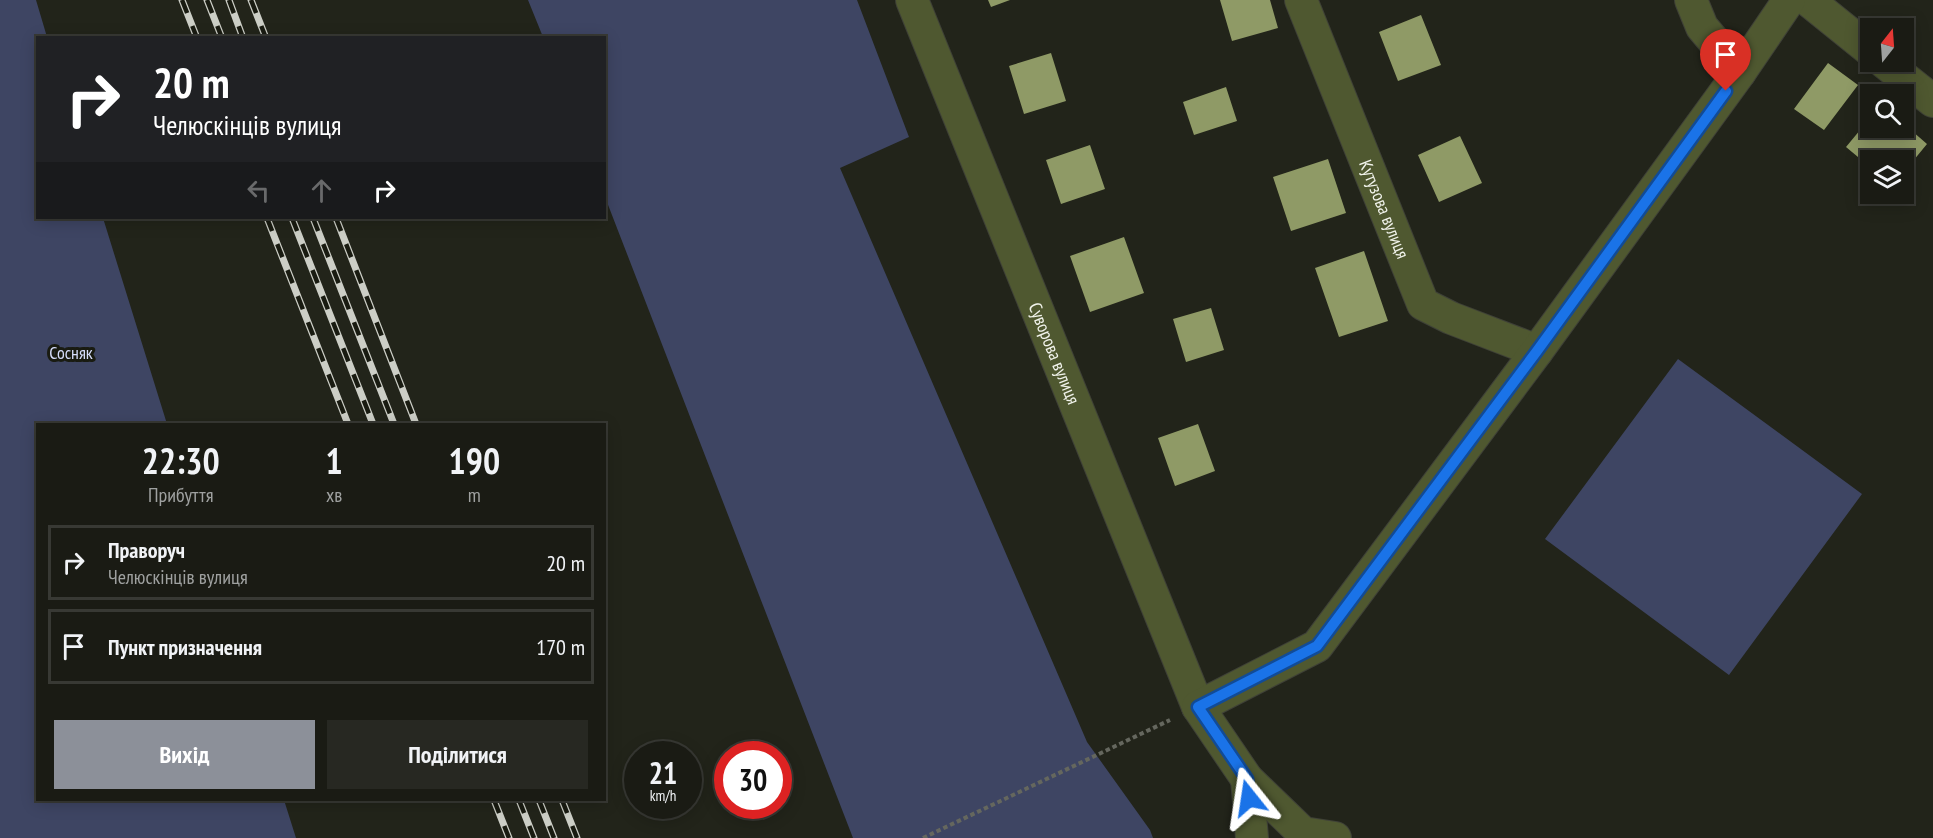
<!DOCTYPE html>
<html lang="uk">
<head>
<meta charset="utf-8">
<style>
  :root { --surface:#1a1b14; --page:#272822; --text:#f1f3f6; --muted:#9fa1a0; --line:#383934; --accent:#8c9099 }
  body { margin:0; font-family:"PT Sans Narrow",sans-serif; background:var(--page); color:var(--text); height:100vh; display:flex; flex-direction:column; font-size:22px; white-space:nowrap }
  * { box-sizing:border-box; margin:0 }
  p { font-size:20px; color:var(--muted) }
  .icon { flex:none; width:33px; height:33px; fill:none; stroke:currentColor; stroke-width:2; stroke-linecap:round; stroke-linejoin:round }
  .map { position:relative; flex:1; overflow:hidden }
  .panel { position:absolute; left:36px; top:423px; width:570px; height:378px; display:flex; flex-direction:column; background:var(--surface); border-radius:0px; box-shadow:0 3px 15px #0003,0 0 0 2px var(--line) }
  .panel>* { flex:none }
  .banner { position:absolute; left:36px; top:36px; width:570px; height:183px; border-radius:0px; box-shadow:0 3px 15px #0003,0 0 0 2px var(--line); background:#202124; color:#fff; overflow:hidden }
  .needle { width:39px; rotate:17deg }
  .tools { position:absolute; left:1860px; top:18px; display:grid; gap:12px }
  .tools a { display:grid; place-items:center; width:54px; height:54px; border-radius:0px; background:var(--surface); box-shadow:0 3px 15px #0003,0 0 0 2px var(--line); font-size:30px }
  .speed { position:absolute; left:624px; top:741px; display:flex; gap:12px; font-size:30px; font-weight:700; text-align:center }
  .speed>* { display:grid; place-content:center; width:78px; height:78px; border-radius:50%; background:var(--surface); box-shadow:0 3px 15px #0003,0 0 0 2px var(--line); line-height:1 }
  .speed small { font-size:15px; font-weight:400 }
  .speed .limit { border:9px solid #d22; background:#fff; color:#111 }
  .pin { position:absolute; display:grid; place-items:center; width:51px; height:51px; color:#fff; margin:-62px -26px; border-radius:50% 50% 50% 0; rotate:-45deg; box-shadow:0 0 6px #0007 }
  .pin .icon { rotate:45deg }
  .me { position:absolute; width:66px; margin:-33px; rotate:345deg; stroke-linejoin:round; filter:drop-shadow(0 0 4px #0008) }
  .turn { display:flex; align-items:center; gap:21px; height:126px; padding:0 18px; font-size:27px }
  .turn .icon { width:78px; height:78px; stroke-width:2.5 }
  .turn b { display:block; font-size:42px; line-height:51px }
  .lanes { display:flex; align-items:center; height:57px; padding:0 18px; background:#0003; justify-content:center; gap:30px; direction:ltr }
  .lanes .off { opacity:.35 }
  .eta { display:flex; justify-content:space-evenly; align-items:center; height:102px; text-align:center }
  .eta b { font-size:36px; font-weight:700; line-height:42px }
  .primary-button { display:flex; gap:12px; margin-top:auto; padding:12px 18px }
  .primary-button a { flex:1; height:69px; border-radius:0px; background:var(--accent); color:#fff; font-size:24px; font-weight:700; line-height:69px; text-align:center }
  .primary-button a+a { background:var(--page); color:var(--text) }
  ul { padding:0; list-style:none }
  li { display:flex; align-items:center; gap:18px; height:75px; margin:0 12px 9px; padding:0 6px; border:3px solid var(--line); border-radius:0px }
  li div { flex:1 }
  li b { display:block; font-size:22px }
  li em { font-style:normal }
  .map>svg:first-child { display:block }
  .green { fill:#3e4563 }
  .building { fill:#8f9a66 }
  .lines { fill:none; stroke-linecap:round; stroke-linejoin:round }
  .street-casing { stroke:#3f4137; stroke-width:34 }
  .path { stroke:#65675e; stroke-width:4; stroke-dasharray:4.5 3; stroke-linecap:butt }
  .street { stroke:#4f5830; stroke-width:32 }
  .rail-casing { stroke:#cccec6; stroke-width:7 }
  .rail { stroke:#191b11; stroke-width:4.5; stroke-dasharray:14; stroke-linecap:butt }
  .route-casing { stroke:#114b97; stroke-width:15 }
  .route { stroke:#1a73e8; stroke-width:10 }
  .labels { text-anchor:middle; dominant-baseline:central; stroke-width:6; stroke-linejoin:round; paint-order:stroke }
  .street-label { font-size:18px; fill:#f1f3eb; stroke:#191b11 }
  .park-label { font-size:18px; fill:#d6ddfb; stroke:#191b11 }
</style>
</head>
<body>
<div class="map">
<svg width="1933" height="838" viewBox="0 0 1933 838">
  <rect width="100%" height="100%" fill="#22241a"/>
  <path class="green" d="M0 0H36L47 37 38 38V218H103L167 424H38V800H284L296 838H0Z
    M528 0H857L909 137 840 168 1087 742 1150 830 1153 838H853L605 197 604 38 543 37Z
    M1678 359 1862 494 1729 675 1545 539Z"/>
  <path class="building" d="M988 0H1010L991 7Z
    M1220 0H1270L1278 28 1232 41Z
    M1421 15 1441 65 1398 81 1379 32Z
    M1051 53 1066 101 1024 114 1009 66Z
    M1828 63 1858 85 1824 130 1794 109Z
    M1226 87 1237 121 1194 135 1183 102Z
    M1870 118V128H1904V124L1927 144 1904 172V160H1870V167L1846 147Z
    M1460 136 1482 183 1439 202 1418 155Z
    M1090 145 1105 189 1061 204 1046 160Z
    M1328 159 1346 213 1291 231 1273 177Z
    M1124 237 1144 293 1090 312 1070 256Z
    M1364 251 1388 321 1339 337 1315 268Z
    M1211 308 1224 350 1186 362 1173 319Z
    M1198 424 1215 471 1175 486 1158 438Z"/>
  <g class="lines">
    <g class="street-casing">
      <g id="street">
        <path id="s1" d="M912 0 1198 707"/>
        <path id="s2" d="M1301 0 1423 304 1451 318 1537 351"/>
        <path d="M1691 0 1702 27 1740 72"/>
        <path d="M1808 0 1870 50"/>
        <path d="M1884 62 1933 101"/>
        <path d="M1247 779 1252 838"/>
        <path d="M1335 838 1303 833 1247 779 1198 707 1317 646 1537 351 1740 72 1789 0"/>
      </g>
    </g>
    <path class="path" d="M923 838 1170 720"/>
    <use href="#street" class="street"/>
    <g class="rail-casing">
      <path id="rail" d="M182 0 197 38
        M207 0 222 38
        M229 0 243 38
        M251 0 266 38
        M267 218 348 424
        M292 218 373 424
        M313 218 394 424
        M336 218 416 424
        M494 800 509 838
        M519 800 534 838
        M539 800 554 838
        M562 800 577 838"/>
    </g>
    <use href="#rail" class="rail"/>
  </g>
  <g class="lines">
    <g class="route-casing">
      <path id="route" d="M1249 798 1247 779 1198 707 1317 646 1537 351 1726 91"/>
    </g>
    <use href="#route" class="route"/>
  </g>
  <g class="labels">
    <g class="street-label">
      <text stroke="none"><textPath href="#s2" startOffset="225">Кутузова вулиця</textPath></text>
      <text stroke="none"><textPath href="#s1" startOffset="381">Суворова вулиця</textPath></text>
    </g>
    <g class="park-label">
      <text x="71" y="352">Сосняк</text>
    </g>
  </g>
</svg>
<div class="tools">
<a><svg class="needle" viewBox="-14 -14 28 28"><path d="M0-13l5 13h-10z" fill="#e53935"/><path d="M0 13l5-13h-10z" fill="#9fa1a0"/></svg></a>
<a><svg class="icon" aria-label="search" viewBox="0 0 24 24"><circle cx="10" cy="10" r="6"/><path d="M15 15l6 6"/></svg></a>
<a><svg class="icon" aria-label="layers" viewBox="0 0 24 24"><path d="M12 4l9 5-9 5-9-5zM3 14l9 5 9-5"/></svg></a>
</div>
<div class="speed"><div>21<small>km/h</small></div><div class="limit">30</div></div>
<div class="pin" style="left:1726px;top:91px;background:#d93025"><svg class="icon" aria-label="arrive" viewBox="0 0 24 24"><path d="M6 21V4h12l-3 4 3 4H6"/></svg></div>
<svg class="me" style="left:1249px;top:798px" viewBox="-20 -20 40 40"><path d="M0-17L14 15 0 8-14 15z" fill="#1a73e8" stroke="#fff" stroke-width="4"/></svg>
<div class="banner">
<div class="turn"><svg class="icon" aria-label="right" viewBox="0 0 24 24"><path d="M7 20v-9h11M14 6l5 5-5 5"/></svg><div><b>20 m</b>Челюскінців вулиця</div></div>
<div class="lanes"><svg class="icon off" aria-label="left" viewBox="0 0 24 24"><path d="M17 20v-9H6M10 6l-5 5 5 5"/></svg><svg class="icon off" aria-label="ahead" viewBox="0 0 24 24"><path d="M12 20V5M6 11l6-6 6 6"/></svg><svg class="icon" aria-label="right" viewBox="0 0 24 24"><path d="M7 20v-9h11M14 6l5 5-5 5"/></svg></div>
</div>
<section class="panel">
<div class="eta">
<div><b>22:30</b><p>Прибуття</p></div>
<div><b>1</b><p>хв</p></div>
<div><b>190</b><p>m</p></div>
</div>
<ul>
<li><svg class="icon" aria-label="right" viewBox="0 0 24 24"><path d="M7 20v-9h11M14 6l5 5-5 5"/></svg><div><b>Праворуч</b><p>Челюскінців вулиця</p></div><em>20 m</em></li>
<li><svg class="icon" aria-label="arrive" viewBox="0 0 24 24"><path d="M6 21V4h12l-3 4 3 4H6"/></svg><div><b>Пункт призначення</b></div><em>170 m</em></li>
</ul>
<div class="primary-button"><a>Вихід</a><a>Поділитися</a></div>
</section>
</div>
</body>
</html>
